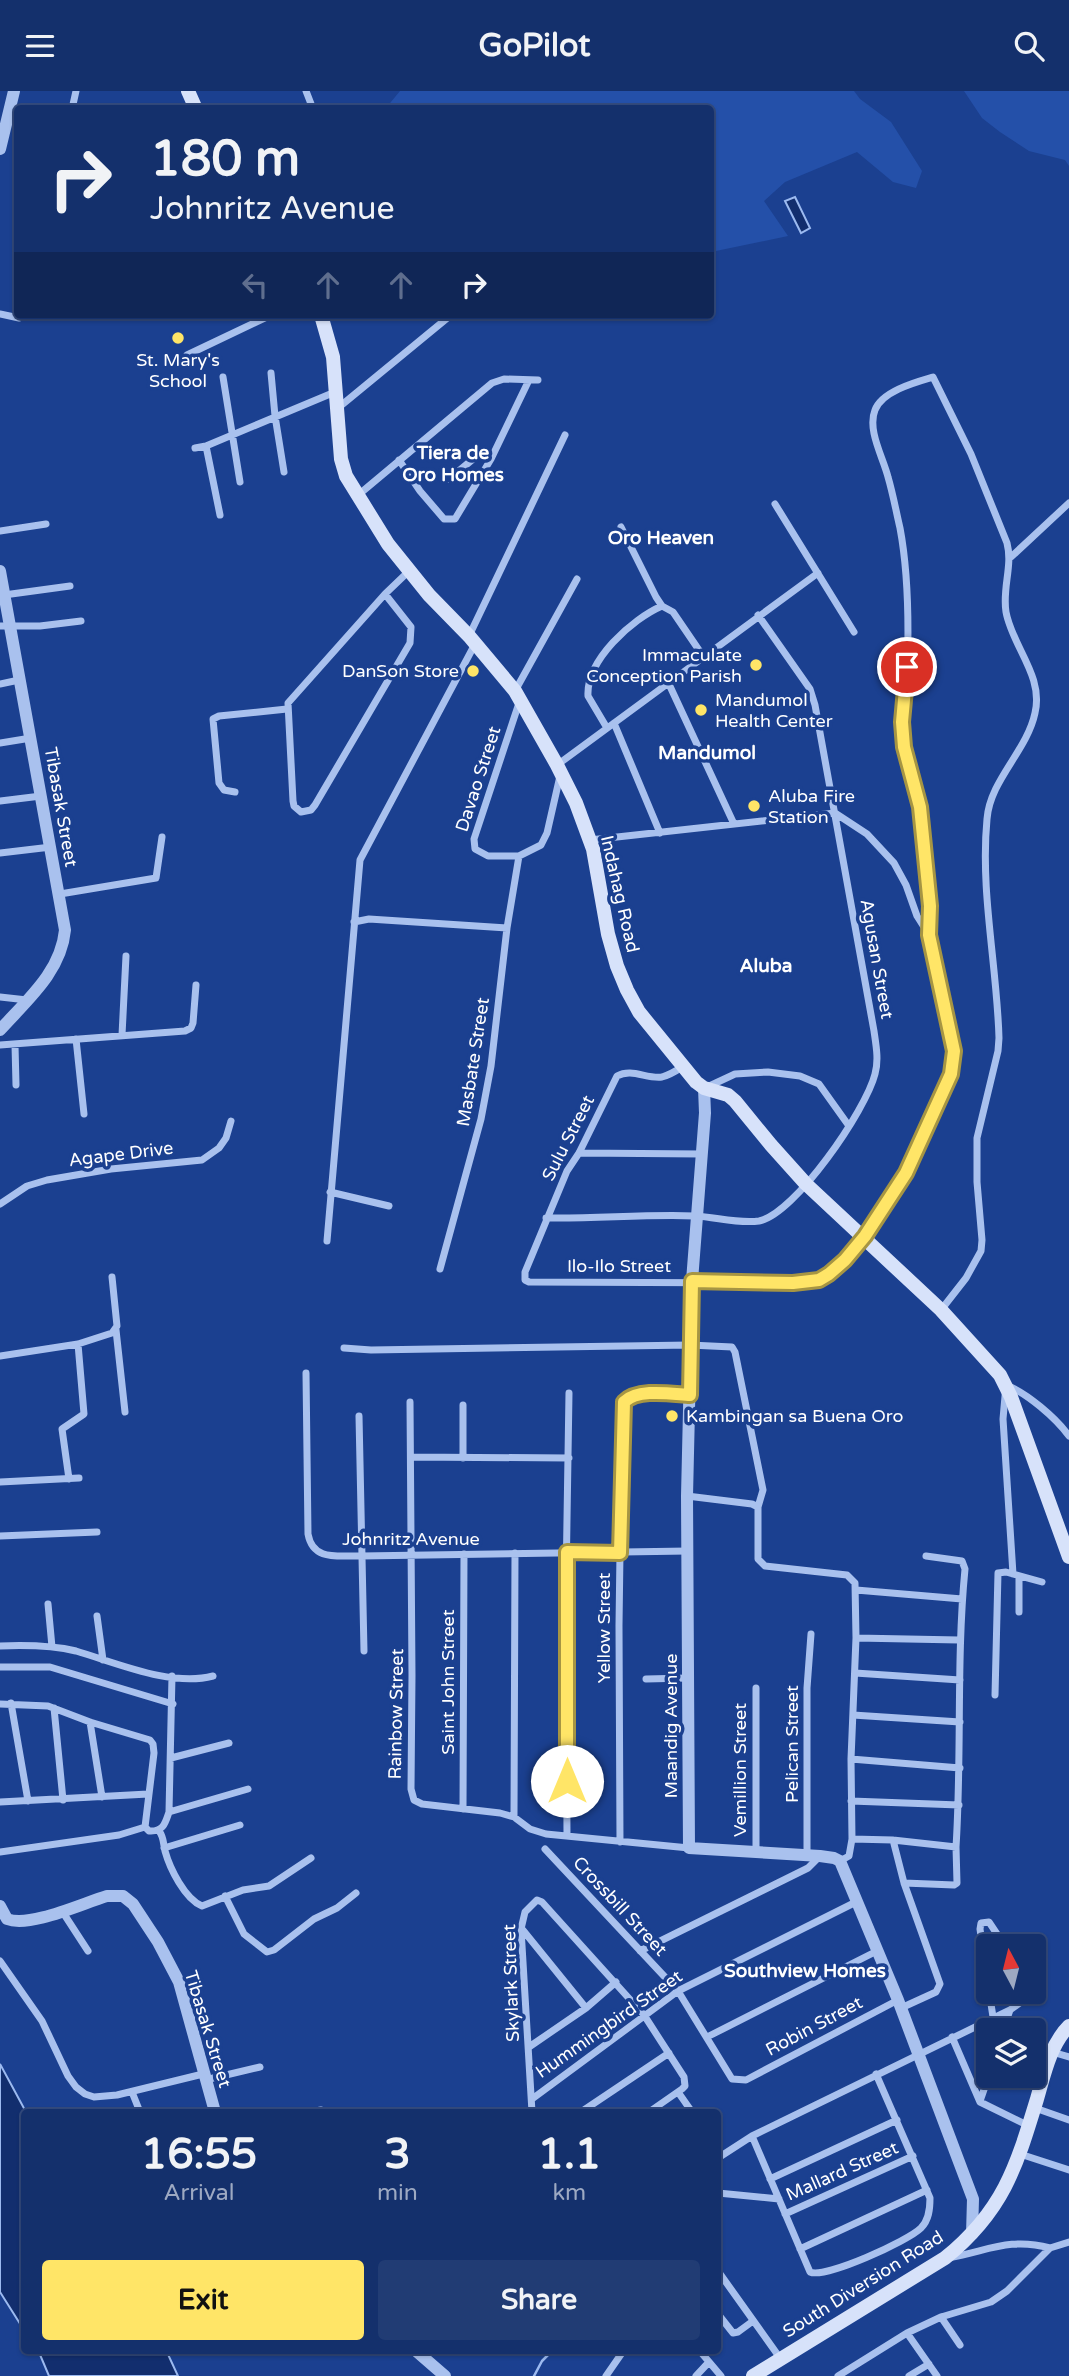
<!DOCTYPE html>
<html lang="en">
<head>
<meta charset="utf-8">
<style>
  :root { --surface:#14306c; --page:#213c74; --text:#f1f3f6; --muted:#9da9c2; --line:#334b7f; --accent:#ffe567 }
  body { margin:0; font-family:"Varela Round",sans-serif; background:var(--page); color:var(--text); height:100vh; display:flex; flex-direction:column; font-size:26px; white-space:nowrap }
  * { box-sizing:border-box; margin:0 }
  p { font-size:23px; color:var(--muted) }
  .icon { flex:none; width:38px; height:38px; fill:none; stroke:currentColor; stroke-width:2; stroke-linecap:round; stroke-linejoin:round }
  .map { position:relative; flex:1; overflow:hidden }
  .details { position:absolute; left:21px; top:2018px; width:700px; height:245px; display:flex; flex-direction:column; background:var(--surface); border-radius:7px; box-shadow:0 2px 5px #0004,0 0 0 2px var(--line) }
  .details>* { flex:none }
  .top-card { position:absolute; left:14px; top:14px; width:700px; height:214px; border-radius:7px; box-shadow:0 2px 5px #0004,0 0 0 2px var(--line); background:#14306c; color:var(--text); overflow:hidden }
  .needle { width:46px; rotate:353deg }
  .buttons { position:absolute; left:976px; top:1843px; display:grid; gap:14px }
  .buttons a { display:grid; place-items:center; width:70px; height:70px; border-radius:7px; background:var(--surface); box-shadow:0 2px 5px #0004,0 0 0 2px var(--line); font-size:35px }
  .pin { position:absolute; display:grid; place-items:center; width:60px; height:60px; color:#fff; margin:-30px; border:4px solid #fff; border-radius:50%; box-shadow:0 2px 7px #0007 }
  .me { position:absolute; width:77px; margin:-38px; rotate:0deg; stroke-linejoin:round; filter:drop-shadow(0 0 5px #0008) }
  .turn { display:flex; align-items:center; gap:24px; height:147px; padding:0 21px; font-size:32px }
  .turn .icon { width:91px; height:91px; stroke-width:2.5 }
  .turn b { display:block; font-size:49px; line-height:60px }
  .lanes { display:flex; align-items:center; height:66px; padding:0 21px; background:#0003; justify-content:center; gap:35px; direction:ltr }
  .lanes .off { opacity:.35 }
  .eta { display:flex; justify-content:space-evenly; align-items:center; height:119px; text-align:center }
  .eta b { font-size:42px; font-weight:700; line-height:49px }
  .primary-button { display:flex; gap:14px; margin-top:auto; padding:14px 21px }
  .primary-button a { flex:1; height:80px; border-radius:7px; background:var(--accent); color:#111; font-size:28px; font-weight:700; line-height:80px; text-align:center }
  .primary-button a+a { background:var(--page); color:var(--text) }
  header { display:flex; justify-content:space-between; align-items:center; height:91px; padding:0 21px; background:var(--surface); font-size:32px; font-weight:700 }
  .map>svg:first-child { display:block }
  .green { fill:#2450a9 }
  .water { fill:#122e6e; stroke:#9cbaf0; stroke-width:2 }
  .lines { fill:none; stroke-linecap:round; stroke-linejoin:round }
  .stream { stroke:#9cbaf0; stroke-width:2.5 }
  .minor { stroke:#a9c1ee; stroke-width:7 }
  .tertiary { stroke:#a9c1ee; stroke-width:12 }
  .secondary { stroke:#d7e2fa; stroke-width:14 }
  .route-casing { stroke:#a69543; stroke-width:18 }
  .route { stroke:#ffe567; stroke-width:12 }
  .poi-dot { fill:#ffe567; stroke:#1b4090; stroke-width:2.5 }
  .labels { text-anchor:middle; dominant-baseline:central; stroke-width:7; stroke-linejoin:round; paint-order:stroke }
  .poi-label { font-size:18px; fill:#fff; stroke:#1b4090; text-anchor:start }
  .street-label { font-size:18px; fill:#fff; stroke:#1b4090 }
  .neighbourhood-label { font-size:19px; font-weight:bold; fill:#fff; stroke:#1b4090 }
</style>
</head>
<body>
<header><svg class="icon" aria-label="menu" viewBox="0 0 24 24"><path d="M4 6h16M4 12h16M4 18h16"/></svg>GoPilot<svg class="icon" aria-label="search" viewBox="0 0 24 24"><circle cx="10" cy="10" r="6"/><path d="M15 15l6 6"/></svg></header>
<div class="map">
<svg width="1069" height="2285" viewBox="0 0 1069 2285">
  <rect width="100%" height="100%" fill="#1b4090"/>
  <path class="green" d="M400 0H854L860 8 891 31 922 80 916 97 893 91 857 61 785 91 764 110 788 145 711 161 710 18 386 17Z
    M964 0H1069V75L1065 69 1029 60 1000 41 982 27Z"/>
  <path class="water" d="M795 106 810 137 801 142 785 110Z
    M0 1973 26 2021 24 2239 0 2201Z
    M38 2259H166L178 2285H49Z"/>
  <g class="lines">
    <path class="stream" d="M534 2285 542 2270 553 2259"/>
    <path class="minor" d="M306 0 313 18
      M72 18 76 0
      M0 223 19 227 25 224
      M187 264 271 224
      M271 282 275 325 284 381
      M223 286 240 391
      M338 317 451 224
      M206 355 220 424
      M195 357 206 355 335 301
      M399 369 420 400 444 428H455L491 368 529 289
      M449 388 478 364 484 363 491 368
      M357 405 492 292 504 288 538 289
      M775 413 854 541
      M621 436 656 506 662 515 673 521 703 565
      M0 440 46 433
      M1011 466 1069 412
      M385 503 411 536 410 552 315 714 311 719 301 721 294 715 293 710 288 612Z
      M385 503 409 480
      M4 504 70 495
      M0 535H40L81 530
      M469 545 565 344
      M668 591 734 733
      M0 593 19 589
      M515 600 577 488
      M519 612 474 748 475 758 488 765H519L541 754 547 742 560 685
      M614 632 660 742
      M607 637 588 605C586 569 632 528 662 515
      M0 652 31 647
      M557 674 818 482
      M235 701 224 699 219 692 213 628 219 625 287 618
      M0 710 41 705
      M590 749 835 722 867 743 894 772 906 794 917 825 929 844 954 960 953 971 951 983 906 1082 865 1145 845 1169 829 1183 819 1189 793 1192 529 1191 525 1189V1181L567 1080 579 1062 617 985C632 977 646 988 662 986 669 984 676 980 682 976
      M0 762 51 756
      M60 803 156 787 162 746
      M354 831 369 828 507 837
      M929 844C930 802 929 757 920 716 914 688 903 663 902 634 901 617 906 602 907 586 909 537 909 485 900 437 896 420 893 403 888 386 883 366 867 339 875 319 882 300 916 291 933 286L971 363 1007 452C1013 475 1002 497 1006 521 1012 555 1044 585 1035 622 1027 660 990 689 987 728 980 801 997 874 999 947L998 960 977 1047V1091L982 1149 981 1160 966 1187 941 1219
      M0 906 27 909
      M122 944 126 865
      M76 948 84 1023
      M0 954 185 940 191 937 193 932 196 894
      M15 954 16 994
      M705 997 735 983 768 981 800 985 819 993 849 1035
      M579 1062 702 1063
      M330 1101 389 1115
      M0 1113 27 1095 47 1089 111 1078 202 1069 219 1057 226 1047 231 1030
      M546 1127C596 1128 646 1123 695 1125 716 1126 738 1133 759 1130 795 1123 866 1019 875 983 879 969 876 954 874 940L815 614 810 598 758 524
      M327 1150 360 769 475 553
      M440 1178 481 1028 491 975 507 837 519 765
      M116 1239 125 1321
      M344 1257 371 1259 690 1254 732 1256 735 1261 763 1399 758 1416
      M0 1265 78 1253 112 1242 117 1235 112 1186
      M306 1282 308 1443C313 1471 339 1464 361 1465L688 1460
      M410 1311 412 1584 411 1698 414 1709 422 1713 500 1722 514 1726 530 1738 546 1743 689 1757
      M463 1314V1367
      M359 1325 364 1560
      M411 1366 569 1367
      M69 1388 62 1338 84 1323 78 1253
      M0 1391 79 1387
      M687 1405 752 1413 758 1416V1468L765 1475 847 1484 855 1492 856 1547 851 1668 852 1748 849 1765 840 1770
      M0 1445 97 1441
      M1013 1483 1003 1328 1006 1294C1027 1302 1056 1327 1069 1345
      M856 1499 962 1508
      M48 1513 52 1556
      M1019 1521V1485
      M97 1525 103 1569
      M856 1547 959 1549
      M0 1555C25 1554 51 1554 76 1560 117 1572 171 1596 213 1585
      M0 1576H50L173 1613
      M855 1582 960 1589
      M646 1588 688 1587
      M995 1604 998 1482 1006 1481 1042 1491
      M11 1612 28 1710
      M0 1613 48 1615 90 1631 150 1649 153 1653 154 1662 145 1736
      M54 1617 63 1709
      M853 1624 960 1631
      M90 1631 102 1706
      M171 1667 229 1652
      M851 1668 960 1677
      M851 1710 959 1714
      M0 1711 148 1703
      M463 1718 464 1463
      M169 1721 172 1585
      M514 1726 515 1462
      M159 1740C164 1746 163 1752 165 1760 170 1778 185 1808 202 1815L243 1799 269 1795 311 1767
      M567 1745 566 1492 569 1302
      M852 1748 893 1749 956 1756C962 1663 956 1570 965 1478L962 1470 926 1465
      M893 1749 904 1792 940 1893 936 1901 901 1917
      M620 1751 619 1535 622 1316 627 1308 639 1304H690
      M164 1757 240 1734
      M545 1758 678 1900 732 1988 746 1989 898 1909
      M0 1761 119 1744 145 1736 149 1740C163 1741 165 1733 169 1721L248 1698
      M756 1761V1597
      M807 1764V1597L811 1543
      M904 1792 954 1794 957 1792 956 1756
      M225 1805 244 1843 267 1861 274 1859 314 1828 337 1817 356 1802
      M62 1820 88 1860
      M522 1838 586 1917
      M640 1860 808 1777 820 1765
      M0 1870 42 1930 68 1985 76 1996 85 2003 94 2006 117 2004 203 1983
      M989 1900 980 1838 981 1832 989 1831 1005 1855
      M989 1900 993 1926
      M1003 1939 1010 1919
      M707 1946 877 1860
      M952 1946 980 2011 1027 2034
      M529 1956 586 1917 616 1891
      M1052 1961 1069 1966
      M205 1989 260 1976
      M132 2001 140 2021
      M678 2001 692 2021
      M532 2008 678 1900 856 1811
      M980 2010 989 1984
      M1035 2017 1069 2029
      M310 2021 321 2019
      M532 2021 521 1838 525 1821 537 1809 542 1811 644 1924 684 1986 685 1995 682 1998 649 2021
      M581 2021 669 1962
      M752 2045 810 2181C825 2188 908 2150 921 2137 929 2129 930 2118 930 2107L876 1983
      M1020 2063 1069 2079
      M718 2067 752 2045 1010 1919 1028 1906 1030 1900
      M770 2088 897 2029
      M718 2102 779 2108
      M785 2123 913 2065
      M800 2158 927 2099
      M948 2167C988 2160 1009 2146 1050 2157
      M718 2180 780 2267
      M718 2223 733 2242 738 2241 753 2230
      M941 2226 960 2254
      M907 2242 937 2285
      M699 2259 721 2285
      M606 2285 624 2259
      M696 2285 709 2271
      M838 2285 907 2242 941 2226 991 2211 1007 2200 1050 2157 1069 2151
      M909 2285 929 2273"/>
    <path class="tertiary" d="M0 58 14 0
      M0 480 65 839C61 881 27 909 0 939
      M704 997 705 1022 692 1190 687 1405 689 1757 820 1765 834 1767 840 1770 898 1909 973 2108 972 2143
      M0 1815 7 1828C30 1837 83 1812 107 1805H123L133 1813 158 1851 179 1891 215 2021
      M415 2259 445 2285"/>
    <path class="secondary" d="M188 0 196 18
      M321 224 333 266 341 368 346 385 388 453 429 504 469 545 515 600 557 674 576 712 593 758 608 843 617 875 627 899 639 921 696 991 704 997 728 1004 735 1010 771 1054 806 1093 941 1219 1000 1284 1011 1306 1069 1466
      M753 2285 945 2167C1003 2120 1016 2077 1037 2008 1044 1984 1050 1954 1069 1935"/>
  </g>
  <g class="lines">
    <g class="route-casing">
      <path id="route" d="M567 1690V1461L620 1462 624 1311C638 1297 672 1303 690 1304L692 1190 793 1192 819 1189 829 1183 845 1169 865 1145 906 1082 951 983 954 960 929 844 930 815 920 716 904 656 902 631 907 576"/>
    </g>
    <use href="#route" class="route"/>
  </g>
  <g class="poi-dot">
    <circle cx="178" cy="247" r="7"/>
    <circle cx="756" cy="574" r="7"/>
    <circle cx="473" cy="580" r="7"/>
    <circle cx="701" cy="619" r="7"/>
    <circle cx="754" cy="715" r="7"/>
    <circle cx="672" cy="1325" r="7"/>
  </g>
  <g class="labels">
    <g class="poi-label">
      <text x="178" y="269" text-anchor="middle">St. Mary's<tspan x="178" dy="21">School</tspan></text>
      <text x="742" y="564" text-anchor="end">Immaculate<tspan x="742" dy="21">Conception Parish</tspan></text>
      <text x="459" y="580" text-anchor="end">DanSon Store</text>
      <text x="715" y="609">Mandumol<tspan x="715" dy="21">Health Center</tspan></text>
      <text x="768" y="705">Aluba Fire<tspan x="768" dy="21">Station</tspan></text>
      <text x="686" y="1325">Kambingan sa Buena Oro</text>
    </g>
    <g class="street-label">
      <text transform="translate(478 688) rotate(-72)">Davao Street</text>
      <text transform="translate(61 716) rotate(80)">Tibasak Street</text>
      <text transform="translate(620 803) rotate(77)">Indahag Road</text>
      <text transform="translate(877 868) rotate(80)">Agusan Street</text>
      <text transform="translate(473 971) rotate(-81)">Masbate Street</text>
      <text transform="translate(568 1047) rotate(-63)">Sulu Street</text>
      <text transform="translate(121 1063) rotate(-7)">Agape Drive</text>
      <text x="619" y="1175">Ilo-Ilo Street</text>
      <text x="411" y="1448">Johnritz Avenue</text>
      <text transform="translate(604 1537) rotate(-90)">Yellow Street</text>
      <text transform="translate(448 1591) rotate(-90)">Saint John Street</text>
      <text transform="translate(396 1623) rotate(-89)">Rainbow Street</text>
      <text transform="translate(671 1635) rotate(-90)">Maandig Avenue</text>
      <text transform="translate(792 1653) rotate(-90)">Pelican Street</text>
      <text transform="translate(740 1679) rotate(-90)">Vemillion Street</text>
      <text transform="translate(620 1815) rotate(47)">Crossbill Street</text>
      <text transform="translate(511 1892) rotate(-92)">Skylark Street</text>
      <text transform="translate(609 1933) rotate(-35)">Hummingbird Street</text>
      <text transform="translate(814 1935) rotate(-28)">Robin Street</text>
      <text transform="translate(208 1938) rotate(73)">Tibasak Street</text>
      <text transform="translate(842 2080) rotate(-24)">Mallard Street</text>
      <text transform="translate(863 2193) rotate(-32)">South Diversion Road</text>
    </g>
    <g class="neighbourhood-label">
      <text x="453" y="362">Tiera de<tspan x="453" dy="22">Oro Homes</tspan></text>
      <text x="661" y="447">Oro Heaven</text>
      <text x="707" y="662">Mandumol</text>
      <text x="766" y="875">Aluba</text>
      <text x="805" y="1880">Southview Homes</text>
    </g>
  </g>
</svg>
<div class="buttons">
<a><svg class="needle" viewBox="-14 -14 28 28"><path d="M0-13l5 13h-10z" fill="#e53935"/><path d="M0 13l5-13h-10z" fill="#9da9c2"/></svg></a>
<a><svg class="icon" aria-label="layers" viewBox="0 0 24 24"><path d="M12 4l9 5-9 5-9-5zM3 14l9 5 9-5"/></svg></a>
</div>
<div class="pin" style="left:907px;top:576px;background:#d93025"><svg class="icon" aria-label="arrive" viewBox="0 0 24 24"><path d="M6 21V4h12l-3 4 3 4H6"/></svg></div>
<svg class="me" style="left:567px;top:1690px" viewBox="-20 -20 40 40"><circle r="19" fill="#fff"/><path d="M0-13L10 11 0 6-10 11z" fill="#ffe567"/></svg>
<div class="top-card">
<div class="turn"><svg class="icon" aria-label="right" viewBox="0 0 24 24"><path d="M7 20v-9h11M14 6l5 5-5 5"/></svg><div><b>180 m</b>Johnritz Avenue</div></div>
<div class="lanes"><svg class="icon off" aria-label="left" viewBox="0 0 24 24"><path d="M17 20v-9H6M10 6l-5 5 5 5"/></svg><svg class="icon off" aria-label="ahead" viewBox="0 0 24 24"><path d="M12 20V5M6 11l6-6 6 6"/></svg><svg class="icon off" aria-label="ahead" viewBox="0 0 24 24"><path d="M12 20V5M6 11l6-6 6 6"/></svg><svg class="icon" aria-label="right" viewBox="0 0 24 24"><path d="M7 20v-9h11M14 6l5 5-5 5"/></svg></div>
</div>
<section class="details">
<div class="eta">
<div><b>16:55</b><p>Arrival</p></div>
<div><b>3</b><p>min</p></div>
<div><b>1.1</b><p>km</p></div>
</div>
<div class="primary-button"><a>Exit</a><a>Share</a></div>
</section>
</div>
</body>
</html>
